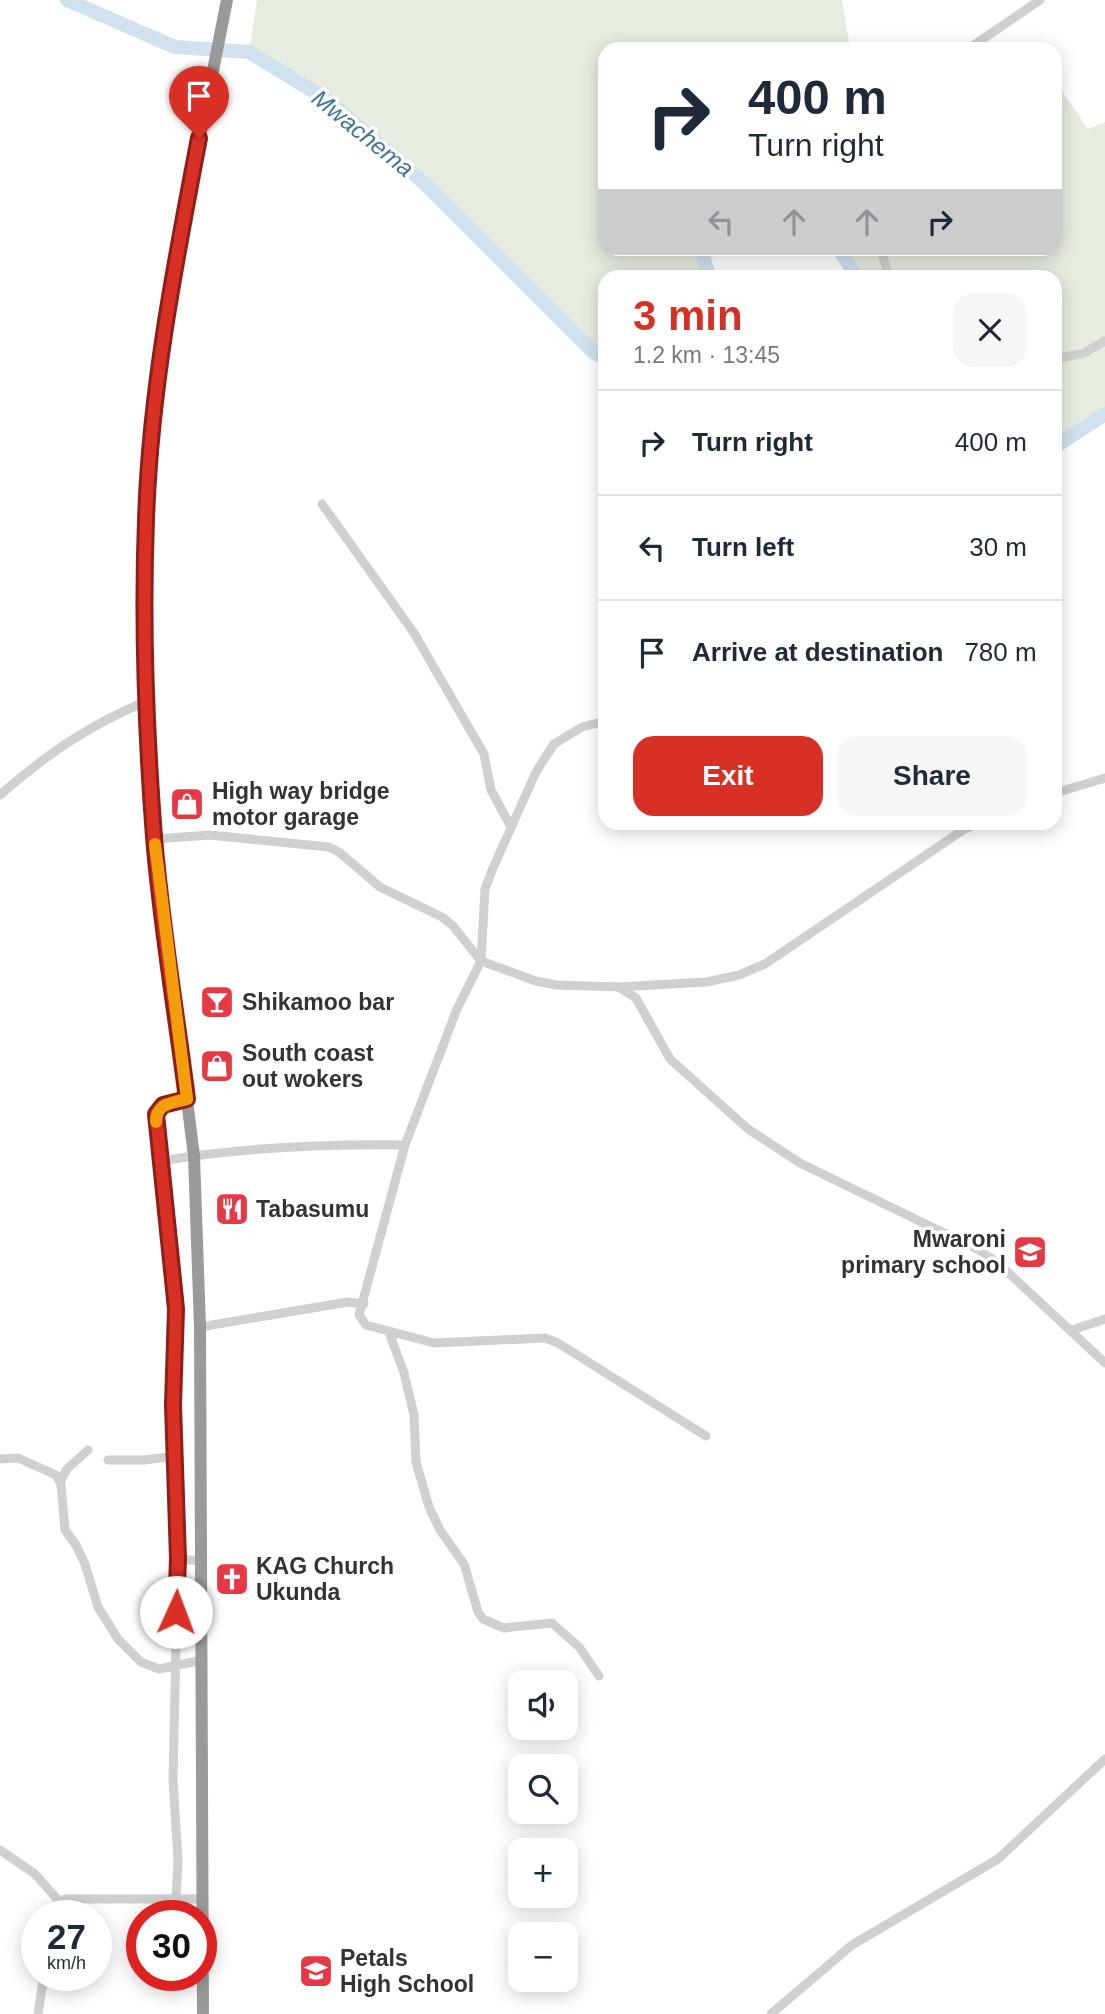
<!DOCTYPE html>
<html lang="en">
<head>
<meta charset="utf-8">
<style>
  :root { --surface:#fff; --page:#f6f6f7; --text:#1f2937; --muted:#747a83; --line:#e0e1e3; --accent:#d93025 }
  body { margin:0; font-family:Helvetica,sans-serif; background:var(--page); color:var(--text); height:100vh; display:flex; flex-direction:column; font-size:26px; white-space:nowrap }
  * { box-sizing:border-box; margin:0 }
  p { font-size:23px; color:var(--muted) }
  .icon { flex:none; width:38px; height:38px; fill:none; stroke:currentColor; stroke-width:2; stroke-linecap:round; stroke-linejoin:round }
  .map { position:relative; flex:1; overflow:hidden }
  .sheet { position:absolute; left:598px; top:270px; width:464px; height:560px; display:flex; flex-direction:column; background:var(--surface); border-radius:21px; box-shadow:0 4px 18px #0003 }
  .sheet>* { flex:none }
  .hud { position:absolute; left:598px; top:42px; width:464px; height:214px; border-radius:21px; box-shadow:0 4px 18px #0003; background:#fff; color:var(--text); overflow:hidden }
  .controls { position:absolute; left:508px; top:1670px; display:grid; gap:14px }
  .controls a { display:grid; place-items:center; width:70px; height:70px; border-radius:14px; background:var(--surface); box-shadow:0 4px 18px #0003; font-size:35px }
  .speed { position:absolute; left:21px; top:1900px; display:flex; gap:14px; font-size:35px; font-weight:700; text-align:center }
  .speed>* { display:grid; place-content:center; width:91px; height:91px; border-radius:50%; background:var(--surface); box-shadow:0 4px 18px #0003; line-height:1 }
  .speed small { font-size:18px; font-weight:400 }
  .speed .limit { border:10px solid #d22; background:#fff; color:#111 }
  .pin { position:absolute; display:grid; place-items:center; width:60px; height:60px; color:#fff; margin:-72px -30px; border-radius:50% 50% 50% 0; rotate:-45deg; box-shadow:0 0 7px #0007 }
  .pin .icon { rotate:45deg }
  .me { position:absolute; width:77px; margin:-38px; rotate:2deg; stroke-linejoin:round; filter:drop-shadow(0 0 5px #0008) }
  .turn { display:flex; align-items:center; gap:24px; height:147px; padding:0 35px; font-size:32px }
  .turn .icon { width:91px; height:91px; stroke-width:2.5 }
  .turn b { display:block; font-size:49px; line-height:60px }
  .lanes { display:flex; align-items:center; height:66px; padding:0 35px; background:#0003; justify-content:center; gap:35px; direction:ltr }
  .lanes .off { opacity:.35 }
  .round { display:grid; place-items:center; flex:none; width:74px; height:74px; border-radius:21px; background:var(--page) }
  .overview { display:flex; align-items:center; justify-content:space-between; height:119px; padding:0 35px }
  h1 { font-size:42px; font-weight:700; line-height:52px; color:var(--accent) }
  .primary-button { display:flex; gap:14px; margin-top:auto; padding:14px 35px }
  .primary-button a { flex:1; height:80px; border-radius:21px; background:var(--accent); color:#fff; font-size:28px; font-weight:700; line-height:80px; text-align:center }
  .primary-button a+a { background:var(--page); color:var(--text) }
  ul { padding:0; list-style:none }
  li { display:flex; align-items:center; gap:21px; height:105px; padding:0 35px; border-top:2px solid var(--line) }
  li div { flex:1 }
  li b { display:block; font-size:26px }
  li em { font-style:normal }
  .map>svg:first-child { display:block }
  .green { fill:#e6ecdf }
  .lines { fill:none; stroke-linecap:round; stroke-linejoin:round }
  .river { stroke:#cfe2ee; stroke-width:14 }
  .minor { stroke:#d0d0d0; stroke-width:9 }
  .highway { stroke:#9a9a9a; stroke-width:12 }
  .route-casing { stroke:#8d1f18; stroke-width:18 }
  .route { stroke:#d93025; stroke-width:12 }
  .slow { stroke:#f59e0b; stroke-width:12 }
  .labels { text-anchor:middle; dominant-baseline:central; stroke-width:7; stroke-linejoin:round; paint-order:stroke }
  .poi-label { font-size:23px; font-weight:bold; fill:#333; stroke:#fff; text-anchor:start }
  .water-label { font-size:24px; font-style:italic; fill:#3f7597; stroke:#fff }
</style>
</head>
<body>
<div class="map">
<svg width="1105" height="2014" viewBox="0 0 1105 2014">
  <rect width="100%" height="100%" fill="#fff"/>
  <path class="green" d="M257 0H842L850 49H606V248L701 249 709 276H606L605 358 594 353 424 183 329 101 249 52Z
    M1055 81 1088 129 1105 122V414L1055 447V276H856L838 249 1055 248Z"/>
  <g class="lines">
    <path class="river" d="M67 0 175 47 249 52 329 101 424 183 594 353 606 358
      M701 248 709 276
      M838 248 856 276
      M1055 447 1105 414"/>
    <path class="minor" d="M968 49 1040 0
      M880 248 889 276
      M1055 359 1084 353 1105 341
      M322 504 414 633 484 754 491 790 511 827
      M606 721 582 727 554 744 536 772 493 868 485 889 481 961 457 1009 405 1145 359 1315 366 1325 434 1343 545 1338 558 1343 706 1436
      M1055 793 1105 778
      M0 795C47 754 89 725 147 701
      M154 839 210 835 329 847 339 852 380 887 442 917 453 926 481 961 536 981 556 985 619 987 706 982 739 975 765 964 963 830 980 822
      M620 988 636 998 670 1059 748 1129 800 1163 979 1250 998 1263 1105 1363
      M161 1161C243 1147 322 1144 405 1145
      M200 1327 348 1302 364 1304
      M1072 1330 1105 1319
      M389 1332 404 1373 414 1415 416 1462 429 1507 440 1530 464 1564 478 1612 483 1619 504 1628 552 1623 579 1647 599 1676
      M0 1459 18 1458 56 1475 61 1484 65 1530 76 1545 85 1564 98 1607 118 1639 141 1662 159 1669 202 1660
      M108 1460H144L175 1456
      M60 1482 67 1469 88 1450
      M178 1559 201 1561
      M0 1850 35 1874 59 1901
      M176 1899 178 1861 173 1779 178 1559 173 1405 176 1309 156 1113 163 1106 187 1099
      M54 1916 59 1901 66 1899H204
      M38 2014 44 1976
      M771 2014 852 1945 998 1859 1105 1759"/>
    <path class="highway" d="M203 2014 200 1327 194 1156 154 839 147 701 146 519 156 395 167 319 180 237 227 0"/>
  </g>
  <g class="lines">
    <g class="route-casing">
      <path id="route" d="M176 1612 178 1559 173 1405 176 1309 156 1114 163 1105 187 1099C176 1012 161 924 154 837 146 732 142 625 146 520 150 391 175 264 199 138"/>
    </g>
    <use href="#route" class="route"/>
    <path class="slow" d="M155 844 187 1099C172 1103 156 1103 156 1122"/>
  </g>
  <defs>
    <g id="shop-square" transform="scale(1.75)"><rect x="-9" y="-9" width="18" height="18" rx="4" fill="#e63946" stroke="#fff"/><path d="M-5-2.5h2.3a2.7 3.5 0 0 1 5.4 0H5L5.5 6h-11ZM-1.5-2.5h3a1.5 2.3 0 0 0-3 0Z" fill="#fff"/></g>
    <g id="bar-square" transform="scale(1.75)"><rect x="-9" y="-9" width="18" height="18" rx="4" fill="#e63946" stroke="#fff"/><path d="M-6-5H6L.8 .8V4.5H3.5V6h-7V4.5H-.8V.8Z" fill="#fff"/></g>
    <g id="restaurant-square" transform="scale(1.75)"><rect x="-9" y="-9" width="18" height="18" rx="4" fill="#e63946" stroke="#fff"/><path d="M-5-6h1v4h1v-4h1v4h1v-4h1v5L-1.5 .5V6h-2V.5L-5-1ZM5-6V6H3V1.5H1.5Q1.5-4 5-6Z" fill="#fff"/></g>
    <g id="school-square" transform="scale(1.75)"><rect x="-9" y="-9" width="18" height="18" rx="4" fill="#e63946" stroke="#fff"/><path d="M0-5L7-2L0 1L-7-2ZM-4 1L0 2.5L4 1V4Q0 6-4 4Z" fill="#fff"/></g>
    <g id="church-square" transform="scale(1.75)"><rect x="-9" y="-9" width="18" height="18" rx="4" fill="#e63946" stroke="#fff"/><path d="M-1.2-6h2.4v3.5h3.3v2.4h-3.3V6h-2.4V-.1h-3.3v-2.4h3.3Z" fill="#fff"/></g>
  </defs>
  <g fill-rule="evenodd">
    <use href="#shop-square" x="187" y="804"/>
    <use href="#bar-square" x="217" y="1002"/>
    <use href="#shop-square" x="217" y="1066"/>
    <use href="#restaurant-square" x="232" y="1209"/>
    <use href="#school-square" x="1030" y="1252"/>
    <use href="#church-square" x="232" y="1579"/>
    <use href="#school-square" x="316" y="1971"/>
  </g>
  <g class="labels">
    <g class="poi-label">
      <text x="212" y="791">High way bridge<tspan x="212" dy="26">motor garage</tspan></text>
      <text x="242" y="1002">Shikamoo bar</text>
      <text x="242" y="1053">South coast<tspan x="242" dy="26">out wokers</tspan></text>
      <text x="256" y="1209">Tabasumu</text>
      <text x="1006" y="1239" text-anchor="end">Mwaroni<tspan x="1006" dy="26">primary school</tspan></text>
      <text x="256" y="1566">KAG Church<tspan x="256" dy="26">Ukunda</tspan></text>
      <text x="340" y="1958">Petals<tspan x="340" dy="26">High School</tspan></text>
    </g>
    <g class="water-label">
      <text transform="translate(363 133) rotate(39)">Mwachema</text>
    </g>
  </g>
</svg>
<div class="controls">
<a><svg class="icon" aria-label="sound" viewBox="0 0 24 24"><path d="M4 9h4l5-4v14l-5-4H4zM17 9q2 3 0 6"/></svg></a>
<a><svg class="icon" aria-label="search" viewBox="0 0 24 24"><circle cx="10" cy="10" r="6"/><path d="M15 15l6 6"/></svg></a>
<a>+</a>
<a>−</a>
</div>
<div class="speed"><div>27<small>km/h</small></div><div class="limit">30</div></div>
<div class="pin" style="left:199px;top:138px;background:#d93025"><svg class="icon" aria-label="arrive" viewBox="0 0 24 24"><path d="M6 21V4h12l-3 4 3 4H6"/></svg></div>
<svg class="me" style="left:176px;top:1612px" viewBox="-20 -20 40 40"><circle r="19" fill="#fff"/><path d="M0-13L10 11 0 6-10 11z" fill="#d93025"/></svg>
<div class="hud">
<div class="turn"><svg class="icon" aria-label="right" viewBox="0 0 24 24"><path d="M7 20v-9h11M14 6l5 5-5 5"/></svg><div><b>400 m</b>Turn right</div></div>
<div class="lanes"><svg class="icon off" aria-label="left" viewBox="0 0 24 24"><path d="M17 20v-9H6M10 6l-5 5 5 5"/></svg><svg class="icon off" aria-label="ahead" viewBox="0 0 24 24"><path d="M12 20V5M6 11l6-6 6 6"/></svg><svg class="icon off" aria-label="ahead" viewBox="0 0 24 24"><path d="M12 20V5M6 11l6-6 6 6"/></svg><svg class="icon" aria-label="right" viewBox="0 0 24 24"><path d="M7 20v-9h11M14 6l5 5-5 5"/></svg></div>
</div>
<section class="sheet">
<div class="overview"><div><h1>3 min</h1><p>1.2 km · 13:45</p></div><a class="round"><svg class="icon" aria-label="close" viewBox="0 0 24 24"><path d="M6 6l12 12M18 6L6 18"/></svg></a></div>
<ul>
<li><svg class="icon" aria-label="right" viewBox="0 0 24 24"><path d="M7 20v-9h11M14 6l5 5-5 5"/></svg><div><b>Turn right</b></div><em>400 m</em></li>
<li><svg class="icon" aria-label="left" viewBox="0 0 24 24"><path d="M17 20v-9H6M10 6l-5 5 5 5"/></svg><div><b>Turn left</b></div><em>30 m</em></li>
<li><svg class="icon" aria-label="arrive" viewBox="0 0 24 24"><path d="M6 21V4h12l-3 4 3 4H6"/></svg><div><b>Arrive at destination</b></div><em>780 m</em></li>
</ul>
<div class="primary-button"><a>Exit</a><a>Share</a></div>
</section>
</div>
</body>
</html>
